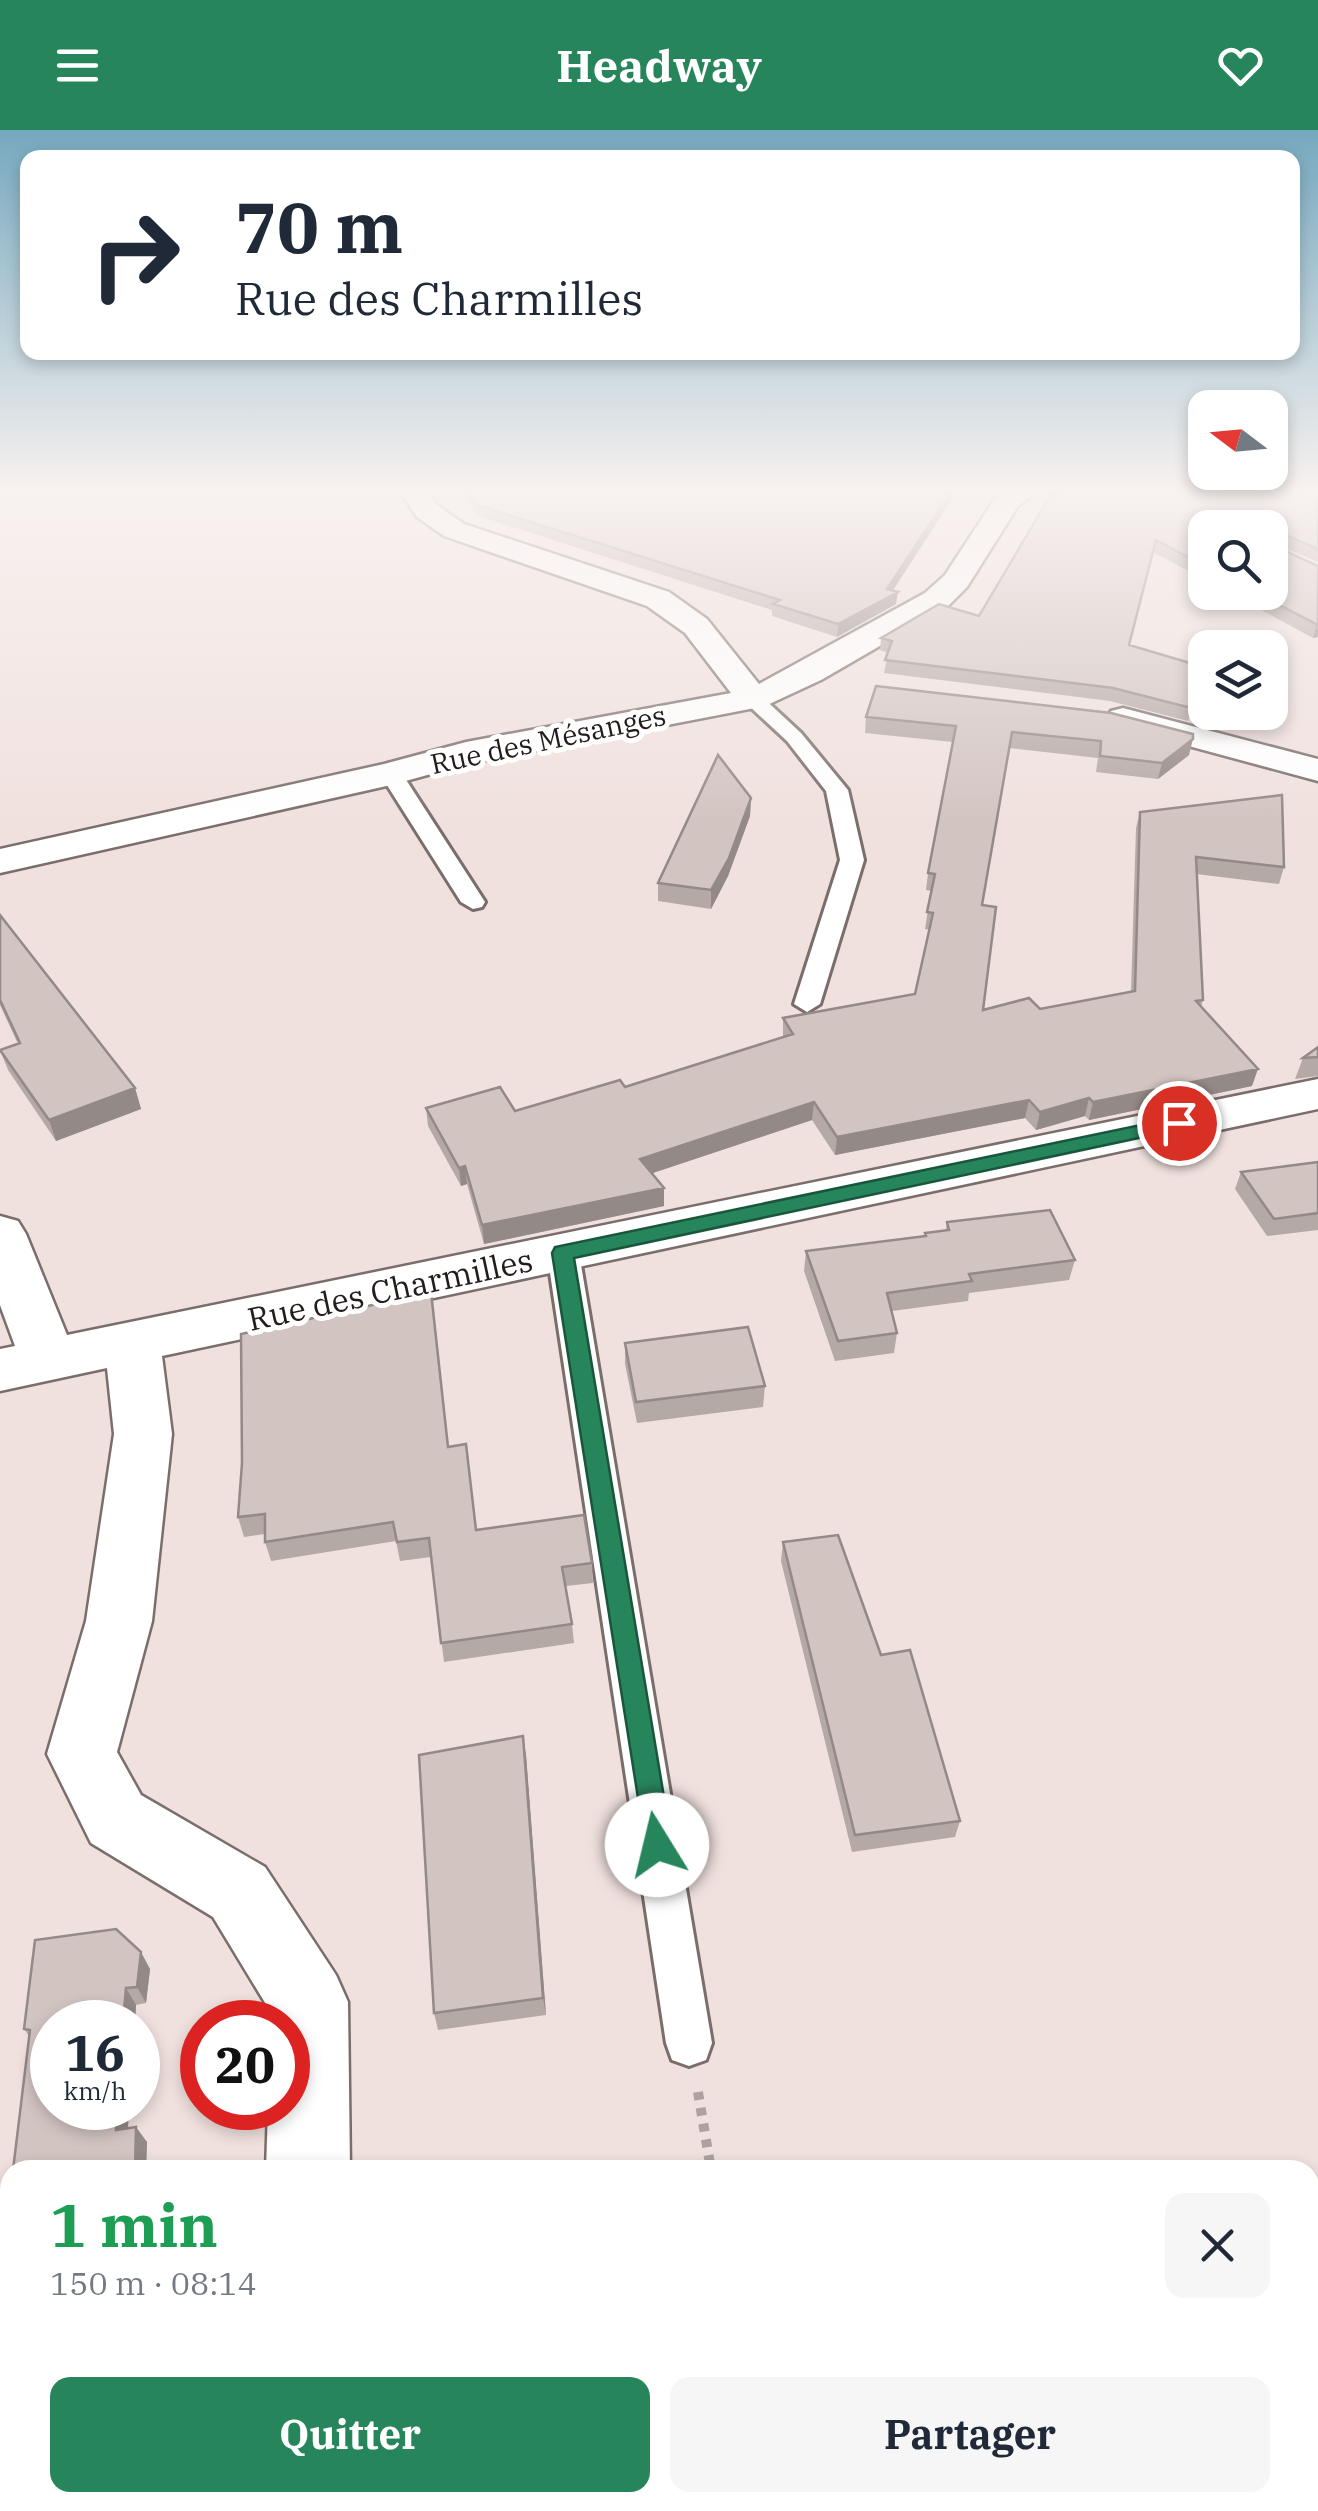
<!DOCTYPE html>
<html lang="fr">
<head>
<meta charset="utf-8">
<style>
  :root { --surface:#fff; --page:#f6f6f7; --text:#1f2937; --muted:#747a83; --accent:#27855c }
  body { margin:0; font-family:"IBM Plex Serif",serif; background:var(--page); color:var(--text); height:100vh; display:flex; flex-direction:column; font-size:38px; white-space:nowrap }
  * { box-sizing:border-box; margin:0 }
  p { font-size:32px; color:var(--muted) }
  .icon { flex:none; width:55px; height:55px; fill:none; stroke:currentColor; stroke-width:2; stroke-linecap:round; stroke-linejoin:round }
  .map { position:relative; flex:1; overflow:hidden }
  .drawer { position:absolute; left:0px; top:2030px; width:1320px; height:352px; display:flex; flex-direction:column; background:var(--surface); border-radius:30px 30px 0 0; box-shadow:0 5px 15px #0003 }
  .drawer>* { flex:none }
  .guide { position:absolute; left:20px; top:20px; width:1280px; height:210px; border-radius:20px; box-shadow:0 5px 15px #0003; background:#fff; color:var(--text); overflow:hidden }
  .needle { width:65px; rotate:286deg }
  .controls { position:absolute; left:1188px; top:260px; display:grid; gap:20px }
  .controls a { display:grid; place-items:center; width:100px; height:100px; border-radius:20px; background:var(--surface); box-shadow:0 5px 15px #0003; font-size:50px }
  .speed { position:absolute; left:30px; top:1870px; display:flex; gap:20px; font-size:50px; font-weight:700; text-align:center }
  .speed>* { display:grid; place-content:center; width:130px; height:130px; border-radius:50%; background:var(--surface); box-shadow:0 5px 15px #0003; line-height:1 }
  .speed small { font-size:25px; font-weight:400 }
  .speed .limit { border:15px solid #d22; background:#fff; color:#111 }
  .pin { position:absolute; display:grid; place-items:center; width:85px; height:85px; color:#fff; margin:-42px; border:5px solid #fff; border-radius:50%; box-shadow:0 2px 10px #0007 }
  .me { position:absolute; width:110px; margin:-55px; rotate:351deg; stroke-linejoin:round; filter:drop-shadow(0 0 8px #0008) }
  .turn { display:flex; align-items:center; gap:35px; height:210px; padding:0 50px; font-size:45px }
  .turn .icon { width:130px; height:130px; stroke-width:2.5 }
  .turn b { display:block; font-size:70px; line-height:85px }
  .round { display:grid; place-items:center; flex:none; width:105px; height:105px; border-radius:20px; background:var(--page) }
  .summary { display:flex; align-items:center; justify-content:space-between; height:170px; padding:0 50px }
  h1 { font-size:60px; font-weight:700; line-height:75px; color:#1e9e55 }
  .button { display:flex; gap:20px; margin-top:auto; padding:20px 50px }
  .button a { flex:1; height:115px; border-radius:20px; background:var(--accent); color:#fff; font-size:40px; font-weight:700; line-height:115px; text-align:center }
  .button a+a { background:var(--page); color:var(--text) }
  header { display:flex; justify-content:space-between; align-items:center; height:130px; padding:0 50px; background:var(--accent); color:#fff; font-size:45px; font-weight:700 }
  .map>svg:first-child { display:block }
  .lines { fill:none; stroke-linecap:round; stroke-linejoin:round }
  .lane-casing { stroke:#7a6e6b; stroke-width:6 }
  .street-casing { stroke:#7a6e6b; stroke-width:5 }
  .path { stroke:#aea2a0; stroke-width:10; stroke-dasharray:8 8; stroke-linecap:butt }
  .lane { fill:#fff; fill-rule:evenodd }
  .street { fill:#fff; fill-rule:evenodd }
  .wall { fill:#b5a9a6 }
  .shaded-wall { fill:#938987 }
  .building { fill:#d2c4c1; stroke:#938987; stroke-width:2.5 }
  .route { fill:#27855c; stroke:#19563c; stroke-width:2.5 }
  .labels { text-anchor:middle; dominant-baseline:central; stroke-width:10; stroke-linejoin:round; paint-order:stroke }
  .far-street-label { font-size:28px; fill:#221c1b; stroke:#fff }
  .street-label { font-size:32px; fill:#221c1b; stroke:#fff }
</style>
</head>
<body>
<header><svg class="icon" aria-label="menu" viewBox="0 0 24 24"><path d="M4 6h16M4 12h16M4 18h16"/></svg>Headway<svg class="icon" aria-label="heart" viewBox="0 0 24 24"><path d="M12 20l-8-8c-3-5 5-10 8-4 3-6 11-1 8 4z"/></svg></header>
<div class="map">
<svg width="1318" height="2381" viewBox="0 0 1318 2381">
  <rect width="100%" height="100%" fill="#f0e1de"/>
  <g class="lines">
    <g class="lane-casing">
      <path id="lane" d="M753 563 760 565 801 603 848 660 864 730 820 874 807 882 794 874 840 730 826 661 787 611 746 573 743 569Z
        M391 637 399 639 485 772 482 777 473 779 461 772 380 644Z
        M563 1112 574 1115 579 1123 712 1913 706 1930 689 1936 672 1930 666 1913 547 1123 552 1115Z"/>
    </g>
    <g class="street-casing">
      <path id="street" d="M399 360H426L437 375 464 394 669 462 707 489 759 554 925 463 945 445 998 364 1006 360H1039L1018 376 967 457 947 477 821 550 765 576 471 633 391 655 0 743V719L384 634 466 612 731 563 685 503 647 476 444 406 417 387Z
        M1123 578 1318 629V651L1111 595 1106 588 1111 581Z
        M1318 949V979L162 1226 172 1304 152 1491 117 1622 141 1665 265 1737 336 1845 348 1872 350 2040H266L268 1978H288V1892H270V1881L213 1787 91 1713 47 1624 86 1491 114 1304 107 1238 0 1261V1219L15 1216 0 1175V1086L18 1091 26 1104 67 1205Z
        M259 2372H353V2381H259Z"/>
    </g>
    <path class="path" d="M698 1962 711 2040
      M1310 2153 1318 2151
      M769 2372 771 2381"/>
    <use href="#lane" class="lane"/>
    <use href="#street" class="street"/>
  </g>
  <path class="wall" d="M459 360H958L892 461 896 474 837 507 772 486V480L478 386Z
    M1043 360H1191L1200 363 1318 360V432L1271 412 1272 415 1318 436V507L1313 508 1228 462H1270L1205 398V450L1153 422 1129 515 1191 578 1188 591 1110 571 884 543 888 523 880 520 881 508 979 486 1052 366Z
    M876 556 1189 625 1158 649 1096 642 1098 628 1009 618 982 775 983 880 1040 879 1131 862 1136 698 1140 682 1284 737 1279 754 1196 744 1203 870 1201 877 1252 956 1089 990 1085 986 1036 1000 1025 988 835 1025 812 990 652 1043 664 1076 484 1114 467 1054 461 1056 428 996 426 978 515 981 625 957 783 907V888L915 864 930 800 925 799 931 761 926 760 928 743 953 612 865 603 866 587Z
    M751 668 750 686 728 746 711 779 658 771V753Z
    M0 785 135 958 141 979 56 1011 8 940 0 920 18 914 0 875Z
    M1318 917V946L1295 949 1303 928Z
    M1318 1032V1100L1267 1106 1235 1059 1241 1042Z
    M947 1092 1075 1130 1069 1150 969 1163 968 1171 892 1181 897 1203 894 1223 835 1231 804 1141 806 1121 925 1107V1103L946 1100Z
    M625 1213 765 1256 763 1277 637 1293 625 1234Z
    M449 1317 476 1400 592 1433 593 1453 566 1456 572 1494 574 1513 444 1532 431 1427 400 1431 396 1411 271 1431 265 1412V1404L244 1407 238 1387Z
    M783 1412 881 1525 960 1691 955 1707 852 1722 781 1431Z
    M526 1625 546 1885 438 1900 434 1883Z
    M150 1839 146 1873 136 1875 135 1892H52L129 1978 128 1998 147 2012 146 2040H13L29 1906 24 1899Z"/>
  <path class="shaded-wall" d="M0 360H19L0 363Z
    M952 360H958L888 468 898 462 896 474 837 507 838 494 887 459Z
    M1318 495V507L1313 508 1316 496Z
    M1193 609 1189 625 1158 649 1162 633Z
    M751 668 750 686 728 746 711 779V760Z
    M1258 939 1252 956 1089 990 1093 972Z
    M135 958 141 979 56 1011 49 990Z
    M1089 968 1085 986 1036 1000 1040 982Z
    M1029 970 1025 988 835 1025 837 1007Z
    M814 972 812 990 641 1047 640 1029Z
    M465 1036 467 1054 461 1056 459 1038Z
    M664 1058V1076L484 1114 482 1095Z
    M523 1606 526 1625 546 1885 543 1868Z
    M141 1822 150 1839 146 1873 137 1857Z
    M126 1858 136 1875 135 1892H123Z
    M117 1978H129L127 2014 116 2000Z
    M136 1997 147 2012 146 2040H135Z
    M81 2372H95L94 2381H80Z"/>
  <path class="building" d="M466 360H952L887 459 898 462 838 494 773 474 780 470 477 375Z
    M1062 360H1191L1200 363 1202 360H1318V419L1270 398 1272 415 1318 436V495L1254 462H1270V398H1205V436L1156 410 1129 515 1190 533 1191 578 1113 558 885 530 892 511 881 508 939 474 979 486 1050 366 1066 362Z
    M876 556 1111 583 1193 604V609L1162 633 1100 626 1101 611 1012 602 982 775 996 777 983 880 1029 868 1040 879 1135 861 1140 682 1282 665 1284 737 1196 727 1203 870 1196 871 1258 939 1093 972 1089 968 1040 982 1029 970 837 1007 814 972 640 1029 664 1058 482 1095 465 1036 459 1038 426 978 500 957 515 981 620 950 625 957 793 904 783 888 915 864 933 783 927 782 935 744 928 743 956 596 866 587Z
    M718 625 751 668 729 728 711 760 658 753Z
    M0 785 135 958 49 990 0 920 20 913 0 870Z
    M1318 917V927L1303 928Z
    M1318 1032V1083L1274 1089 1241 1042Z
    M1050 1080 1075 1130 969 1144 972 1151 887 1163 897 1203 838 1211 806 1121 926 1106 925 1103 949 1100 947 1092Z
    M431 1162 448 1317 466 1314 476 1400 584 1385 592 1433 562 1437 572 1494 441 1513 429 1408 397 1412 393 1392 265 1412V1384L238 1387 242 1333 241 1204Z
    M748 1197 765 1256 636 1272 625 1213Z
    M838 1405 881 1525 910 1520 960 1691 855 1705 783 1412Z
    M523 1606 543 1868 434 1883 419 1625Z
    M116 1799 141 1822 137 1857 126 1858 123 1892H52V1978H117L116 2000 136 1997 135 2040H13L30 1900 24 1899 35 1810Z
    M10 2066V2372H81L80 2381H0V2148Z
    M1310 2346 1318 2369V2381H974L1017 2372H1310Z
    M457 2372H592L593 2381H458Z"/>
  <linearGradient id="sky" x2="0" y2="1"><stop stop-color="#75a8be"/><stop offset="0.52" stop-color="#f8f2f0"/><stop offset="1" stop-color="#f8f2f0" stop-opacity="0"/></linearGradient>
  <rect width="1318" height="693" fill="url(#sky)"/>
  <path class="route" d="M1179 987 1186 989V998L574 1128 672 1715 668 1725 657 1729 647 1725 552 1123 555 1117Z"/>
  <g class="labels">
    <g class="far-street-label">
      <text transform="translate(548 609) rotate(-12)">Rue des Mésanges</text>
    </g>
    <g class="street-label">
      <text transform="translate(390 1159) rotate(-12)">Rue des Charmilles</text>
    </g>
  </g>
</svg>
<div class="controls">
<a><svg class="needle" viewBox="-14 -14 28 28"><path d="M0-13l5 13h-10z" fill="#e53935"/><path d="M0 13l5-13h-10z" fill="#747a83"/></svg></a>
<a><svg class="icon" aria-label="search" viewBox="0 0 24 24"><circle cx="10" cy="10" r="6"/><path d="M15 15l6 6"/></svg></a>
<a><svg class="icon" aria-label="layers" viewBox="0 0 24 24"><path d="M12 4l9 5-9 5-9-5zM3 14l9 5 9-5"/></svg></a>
</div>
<div class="speed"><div>16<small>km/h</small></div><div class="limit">20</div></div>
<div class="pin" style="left:1179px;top:993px;background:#d93025"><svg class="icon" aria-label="arrive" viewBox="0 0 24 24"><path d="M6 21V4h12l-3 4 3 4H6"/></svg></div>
<svg class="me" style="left:657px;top:1715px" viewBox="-20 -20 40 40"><circle r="19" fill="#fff"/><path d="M0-13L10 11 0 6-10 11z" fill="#27855c"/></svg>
<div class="guide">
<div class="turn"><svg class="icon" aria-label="right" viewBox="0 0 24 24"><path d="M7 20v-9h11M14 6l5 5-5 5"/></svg><div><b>70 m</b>Rue des Charmilles</div></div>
</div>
<section class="drawer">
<div class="summary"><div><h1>1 min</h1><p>150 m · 08:14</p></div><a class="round"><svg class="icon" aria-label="close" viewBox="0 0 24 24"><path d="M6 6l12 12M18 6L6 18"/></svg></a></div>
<div class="button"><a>Quitter</a><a>Partager</a></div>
</section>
</div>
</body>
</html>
